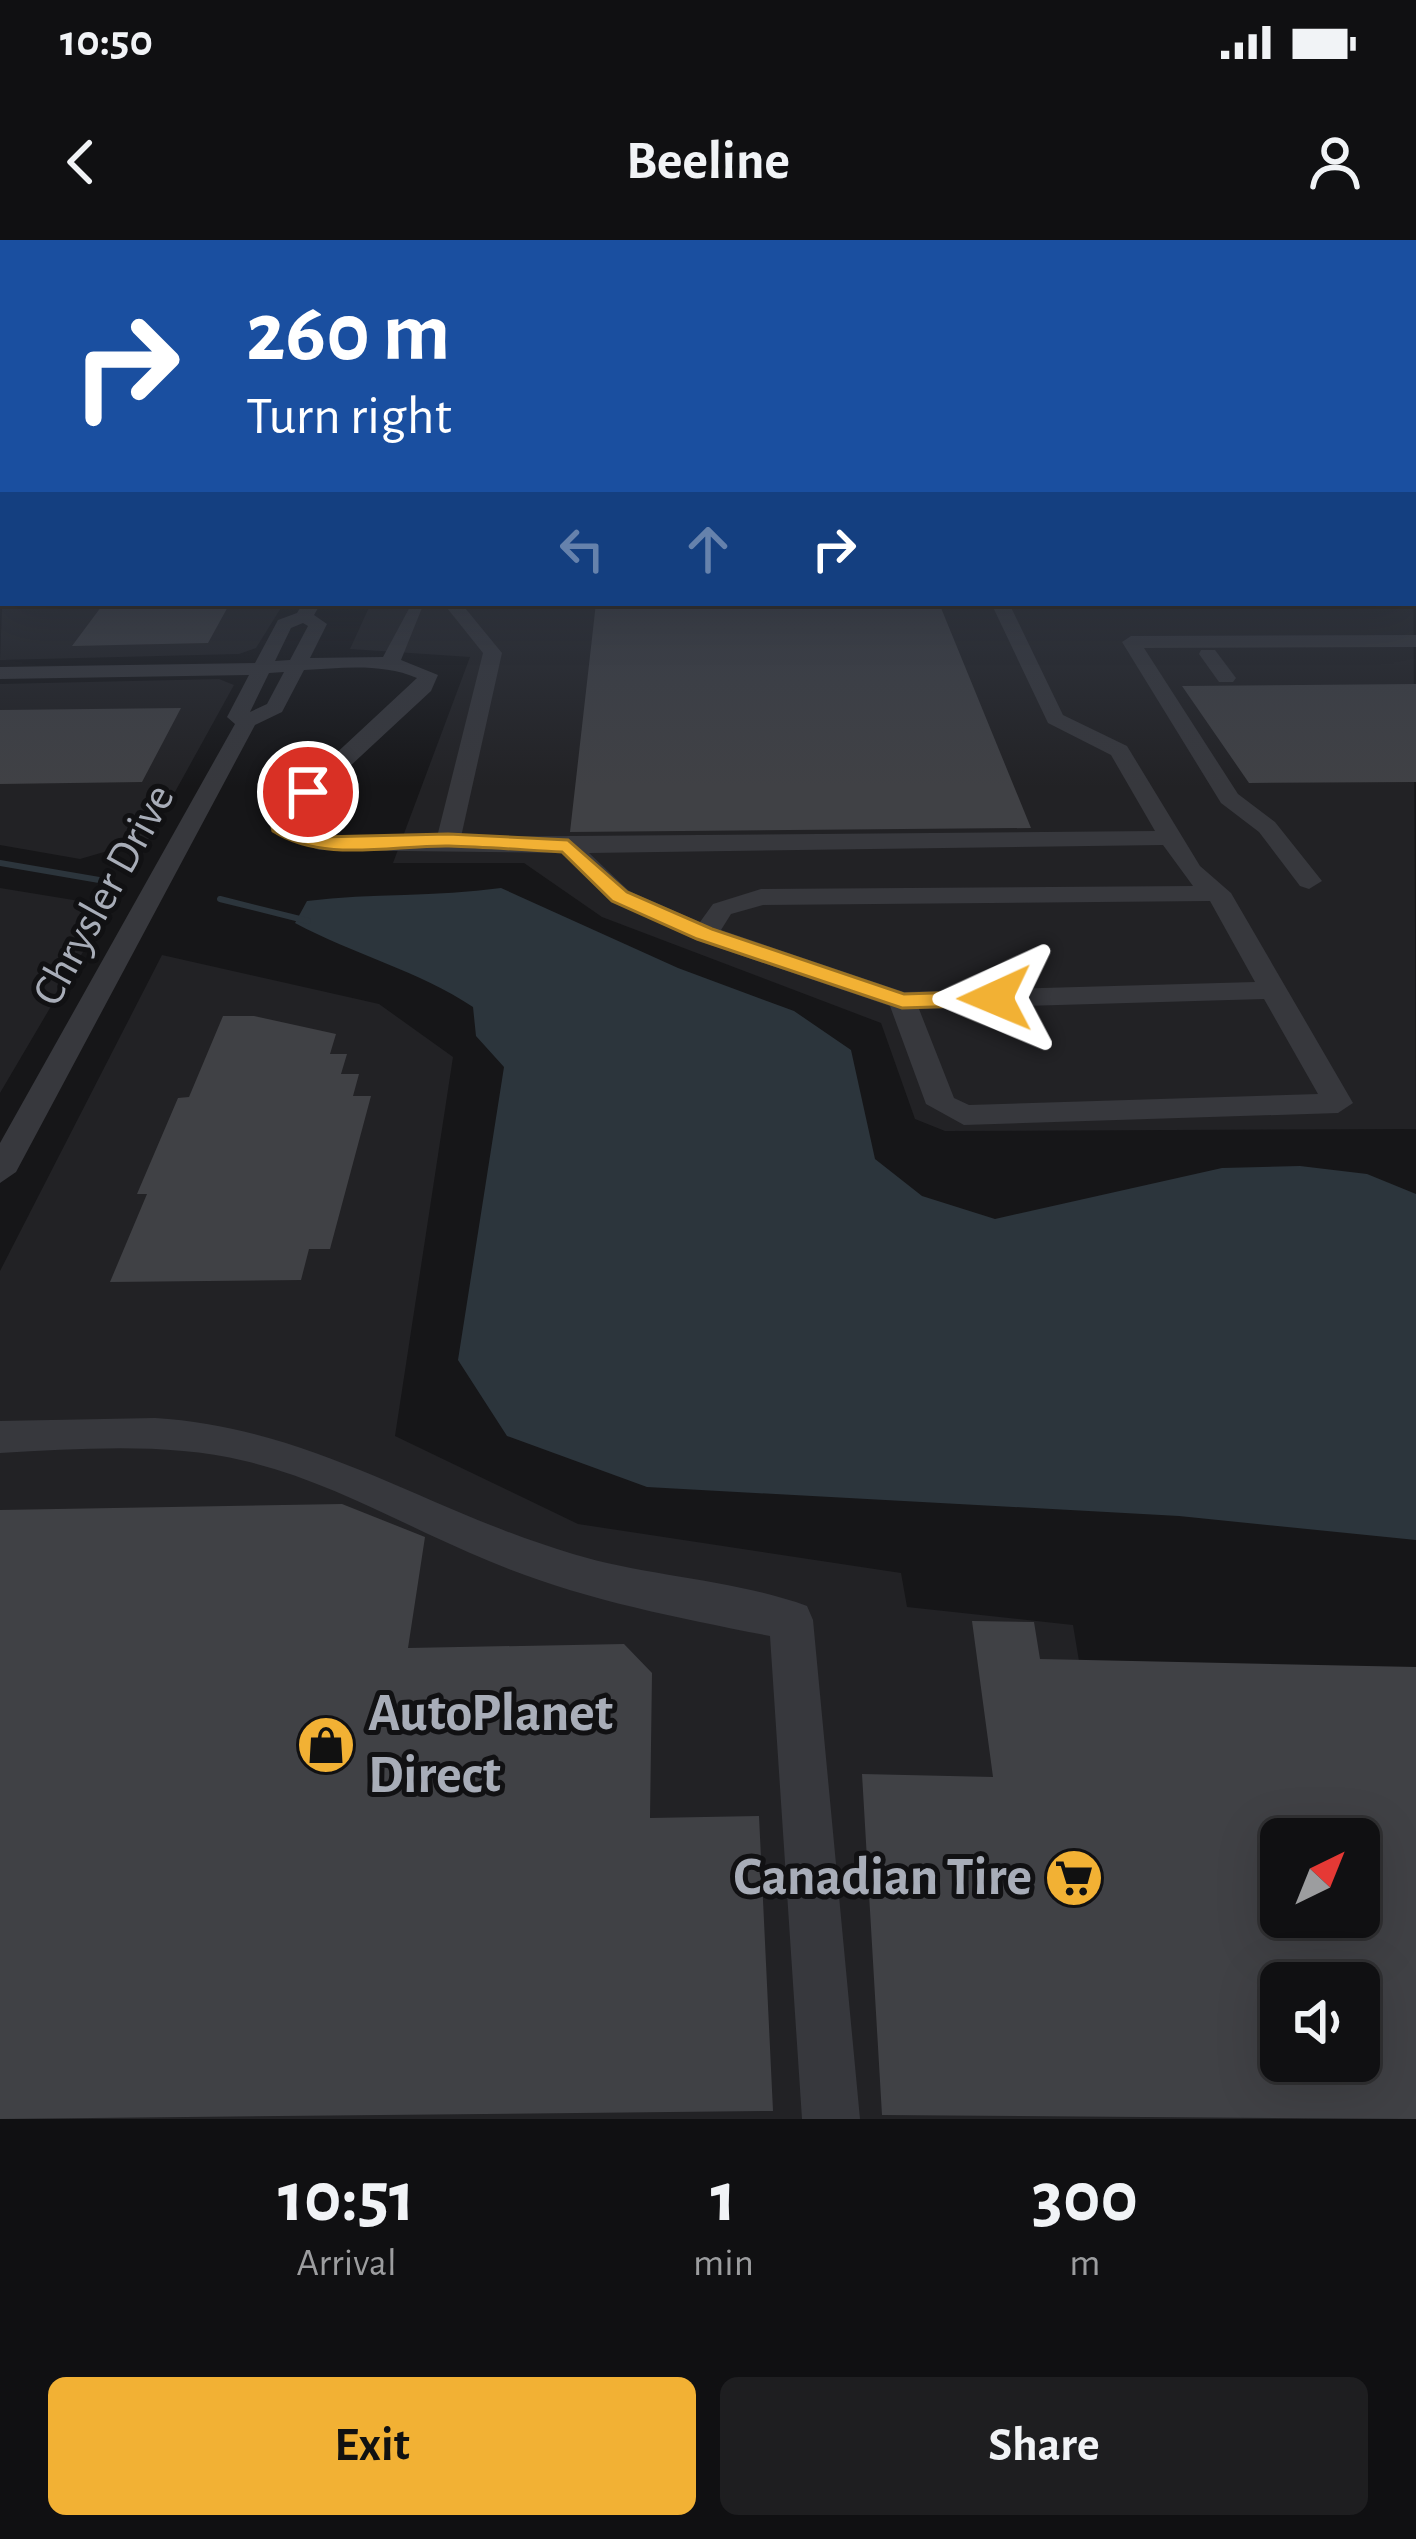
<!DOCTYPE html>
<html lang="en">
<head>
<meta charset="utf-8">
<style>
  :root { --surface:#101012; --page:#1e1e20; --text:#f1f3f6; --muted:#9c9d9f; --line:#303032; --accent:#f2b134 }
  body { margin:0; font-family:"Alegreya Sans",sans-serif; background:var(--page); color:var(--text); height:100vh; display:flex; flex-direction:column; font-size:45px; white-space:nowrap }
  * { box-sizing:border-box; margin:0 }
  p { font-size:39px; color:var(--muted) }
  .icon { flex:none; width:66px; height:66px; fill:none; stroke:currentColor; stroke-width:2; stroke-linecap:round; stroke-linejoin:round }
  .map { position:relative; height:1879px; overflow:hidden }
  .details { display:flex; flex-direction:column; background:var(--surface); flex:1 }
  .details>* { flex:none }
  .hud { position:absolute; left:0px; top:0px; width:1416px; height:366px; box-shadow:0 12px 48px #0002,0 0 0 3px var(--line); background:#1a4fa0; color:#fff; overflow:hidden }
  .needle { width:78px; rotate:43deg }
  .tools { position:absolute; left:1260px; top:1578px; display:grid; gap:24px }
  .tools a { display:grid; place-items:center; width:120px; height:120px; border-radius:18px; background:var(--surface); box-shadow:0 12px 48px #0002,0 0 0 3px var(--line); font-size:60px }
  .pin { position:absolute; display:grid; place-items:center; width:102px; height:102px; color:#fff; margin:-51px; border:6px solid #fff; border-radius:50%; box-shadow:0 3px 12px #0007 }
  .me { position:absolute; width:132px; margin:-66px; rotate:269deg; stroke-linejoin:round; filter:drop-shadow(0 0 9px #0008) }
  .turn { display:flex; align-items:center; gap:42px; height:252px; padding:0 48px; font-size:54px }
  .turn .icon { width:156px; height:156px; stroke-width:2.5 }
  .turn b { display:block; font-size:84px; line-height:102px }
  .lanes { display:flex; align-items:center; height:114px; padding:0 48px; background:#0003; justify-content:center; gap:60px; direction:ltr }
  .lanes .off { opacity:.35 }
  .eta { display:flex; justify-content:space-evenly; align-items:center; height:204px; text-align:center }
  .eta b { font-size:72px; font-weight:700; line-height:84px }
  .button { display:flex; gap:24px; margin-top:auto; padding:24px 48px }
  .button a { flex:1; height:138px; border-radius:18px; background:var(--accent); color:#111; font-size:48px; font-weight:700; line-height:138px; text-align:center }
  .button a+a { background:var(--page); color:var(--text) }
  .status { display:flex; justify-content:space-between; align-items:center; height:84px; padding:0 60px; background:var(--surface); direction:ltr }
  .status svg { height:33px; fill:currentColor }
  header { display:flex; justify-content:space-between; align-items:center; height:156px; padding:0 48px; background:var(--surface); font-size:54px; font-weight:700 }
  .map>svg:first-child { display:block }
  .built { fill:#222225; fill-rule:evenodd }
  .water { fill:#2c353c }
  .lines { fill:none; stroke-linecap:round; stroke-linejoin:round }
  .stream { stroke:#2c353c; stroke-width:6 }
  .building { fill:#404145; fill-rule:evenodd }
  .minor { fill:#37383d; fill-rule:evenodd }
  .route { fill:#f2b134; stroke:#9d7322; stroke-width:3 }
  .labels { text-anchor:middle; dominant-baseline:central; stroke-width:10; stroke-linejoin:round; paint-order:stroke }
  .street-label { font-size:45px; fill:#a8adb8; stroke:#111113 }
  .near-poi-label { font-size:54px; font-weight:bold; fill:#a8adb8; stroke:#111113; text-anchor:start }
</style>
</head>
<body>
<div class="status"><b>10:50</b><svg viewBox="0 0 49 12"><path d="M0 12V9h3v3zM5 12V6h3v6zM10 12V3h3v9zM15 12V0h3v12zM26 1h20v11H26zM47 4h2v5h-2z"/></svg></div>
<header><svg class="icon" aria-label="back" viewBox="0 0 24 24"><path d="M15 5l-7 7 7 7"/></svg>Beeline<svg class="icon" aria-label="person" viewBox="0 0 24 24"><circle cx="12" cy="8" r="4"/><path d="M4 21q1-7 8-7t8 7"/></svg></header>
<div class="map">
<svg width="1416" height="1879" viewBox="0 0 1416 1879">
  <rect width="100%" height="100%" fill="#161618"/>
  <path class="built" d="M1413 284 1416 889 945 891 915 879 881 783 602 677 524 623H393L470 417 350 409 371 363H1413Z
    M3 344V363H284L256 408 239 414 0 420Z
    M219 439 234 445 149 599 80 619 0 605V444Z
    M0 648 110 666 0 853Z
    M162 715 379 764 453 817 395 1196 578 1284 901 1333 907 1367 1073 1385 1080 1427 1416 1432V1879H0V1031ZM1281 1599H1359V1677H1281ZM1281 1743H1359V1821H1281Z"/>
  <path class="water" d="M501 648 678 728 794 771 851 810 875 919 922 956 995 979 1222 928 1300 926 1367 934 1416 954V1300L1179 1276 647 1247 507 1196 458 1120 504 827 476 796 473 767C419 731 353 714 295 683L307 661C372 653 436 657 501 648Z"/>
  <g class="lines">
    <path class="stream" d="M0 623 105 641
      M220 659 308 681"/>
  </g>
  <path class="building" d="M104 363H230L208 403 72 406Z
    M596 363H939L1031 588 570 592Z
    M1416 444V542L1249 543 1182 446Z
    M181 468 142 542 0 544V470Z
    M223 776H254L336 794 330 814H347L341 834H359L353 856H371L330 1009H309L301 1040 110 1042 147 954H137L178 858 189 857Z
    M342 1264 425 1297 408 1408 624 1404 652 1433 650 1578 759 1576 773 1871 0 1879V1270Z
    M972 1381 1034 1382 1040 1419 1416 1427V1879L882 1875 862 1534 993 1537ZM1281 1599H1359V1677H1281ZM1281 1743H1359V1821H1281Z"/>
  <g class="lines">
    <path class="minor" d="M303 363H321L314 375 327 384 310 418 383 417 412 363H424L401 420 438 435 431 451 292 580 322 596 437 597 483 413 443 363H461L502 413 461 597 1155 591 1111 515 1048 483 991 363H1009L1063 475 1127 506 1200 626 1231 653 1353 863 1338 873 964 885 926 864 890 766 696 700 611 661 562 613 319 610 272 592V573L417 438C382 423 342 428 304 430L282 472 255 485 16 932 0 943V903L235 484 227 477 249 435 0 439V427L255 423 278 380 297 373ZM303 383 308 386 290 420 275 421 291 388ZM284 432 267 464 250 472 269 433ZM1163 605 1193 646 761 649 713 664 700 682 629 651 589 613ZM1210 661 1255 742 904 752 721 690 731 674 763 665ZM1264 759 1318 854 969 865 954 858 919 769Z
      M1416 395V407L1144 408 1238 554 1275 582 1322 641 1309 649 1300 646 1259 592 1221 563 1122 402 1131 396Z
      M1201 410H1215L1236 438 1233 442H1219L1199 414Z
      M155 1178C313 1188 427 1271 573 1314 649 1337 733 1339 807 1366L813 1380 860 1879H802L770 1396C674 1377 579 1359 489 1321 408 1288 331 1241 245 1221 165 1202 81 1209 0 1213V1181Z"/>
  </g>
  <linearGradient id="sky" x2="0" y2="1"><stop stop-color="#0c0c0d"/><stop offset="0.52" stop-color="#363c48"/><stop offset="1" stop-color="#363c48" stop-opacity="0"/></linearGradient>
  <rect width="1416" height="547" fill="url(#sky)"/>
  <path class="route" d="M308 546 318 552 289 579 301 592 320 597 448 594 568 600 627 652 712 689 904 754 995 751 1006 758 995 765 902 768 697 699 612 661 562 612C525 610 487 607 449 606 392 605 323 623 273 591L270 578Z"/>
  <defs>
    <g id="shop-disc" transform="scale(3)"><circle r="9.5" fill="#f2b134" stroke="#111113"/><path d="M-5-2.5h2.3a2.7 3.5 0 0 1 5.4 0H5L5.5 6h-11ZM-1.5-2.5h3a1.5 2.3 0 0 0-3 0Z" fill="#111"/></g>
    <g id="supermarket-disc" transform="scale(3)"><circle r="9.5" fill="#f2b134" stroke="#111113"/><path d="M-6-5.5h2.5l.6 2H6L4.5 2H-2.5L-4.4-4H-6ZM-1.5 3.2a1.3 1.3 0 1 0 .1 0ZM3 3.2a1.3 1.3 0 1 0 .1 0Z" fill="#111"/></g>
  </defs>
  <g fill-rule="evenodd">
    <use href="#shop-disc" x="326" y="1505"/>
    <use href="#supermarket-disc" x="1074" y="1638"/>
  </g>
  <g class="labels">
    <g class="street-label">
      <text transform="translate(104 655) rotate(-61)">Chrysler Drive</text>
    </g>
    <g class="near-poi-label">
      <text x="368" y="1474">AutoPlanet<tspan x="368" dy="62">Direct</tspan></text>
      <text x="1032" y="1638" text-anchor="end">Canadian Tire</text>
    </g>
  </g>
</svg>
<div class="tools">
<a><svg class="needle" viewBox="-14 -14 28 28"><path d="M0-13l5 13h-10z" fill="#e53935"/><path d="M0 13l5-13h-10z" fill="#9c9d9f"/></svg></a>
<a><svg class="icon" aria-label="sound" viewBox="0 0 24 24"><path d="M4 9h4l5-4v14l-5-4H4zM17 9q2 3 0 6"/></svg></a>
</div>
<div class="pin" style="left:308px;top:552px;background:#d93025"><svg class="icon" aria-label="arrive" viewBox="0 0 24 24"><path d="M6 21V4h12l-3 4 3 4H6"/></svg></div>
<svg class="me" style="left:995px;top:758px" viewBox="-20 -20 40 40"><path d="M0-17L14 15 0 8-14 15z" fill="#f2b134" stroke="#fff" stroke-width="4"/></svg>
<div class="hud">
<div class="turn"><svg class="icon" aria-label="right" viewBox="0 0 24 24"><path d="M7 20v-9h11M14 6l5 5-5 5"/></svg><div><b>260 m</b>Turn right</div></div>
<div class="lanes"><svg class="icon off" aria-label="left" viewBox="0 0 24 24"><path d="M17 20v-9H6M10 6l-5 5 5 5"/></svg><svg class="icon off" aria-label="ahead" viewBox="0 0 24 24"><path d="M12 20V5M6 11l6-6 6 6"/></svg><svg class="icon" aria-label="right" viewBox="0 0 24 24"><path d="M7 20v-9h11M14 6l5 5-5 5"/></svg></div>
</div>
</div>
<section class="details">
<div class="eta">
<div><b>10:51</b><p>Arrival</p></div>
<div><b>1</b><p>min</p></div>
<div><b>300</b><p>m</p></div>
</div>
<div class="button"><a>Exit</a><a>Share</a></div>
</section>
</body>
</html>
